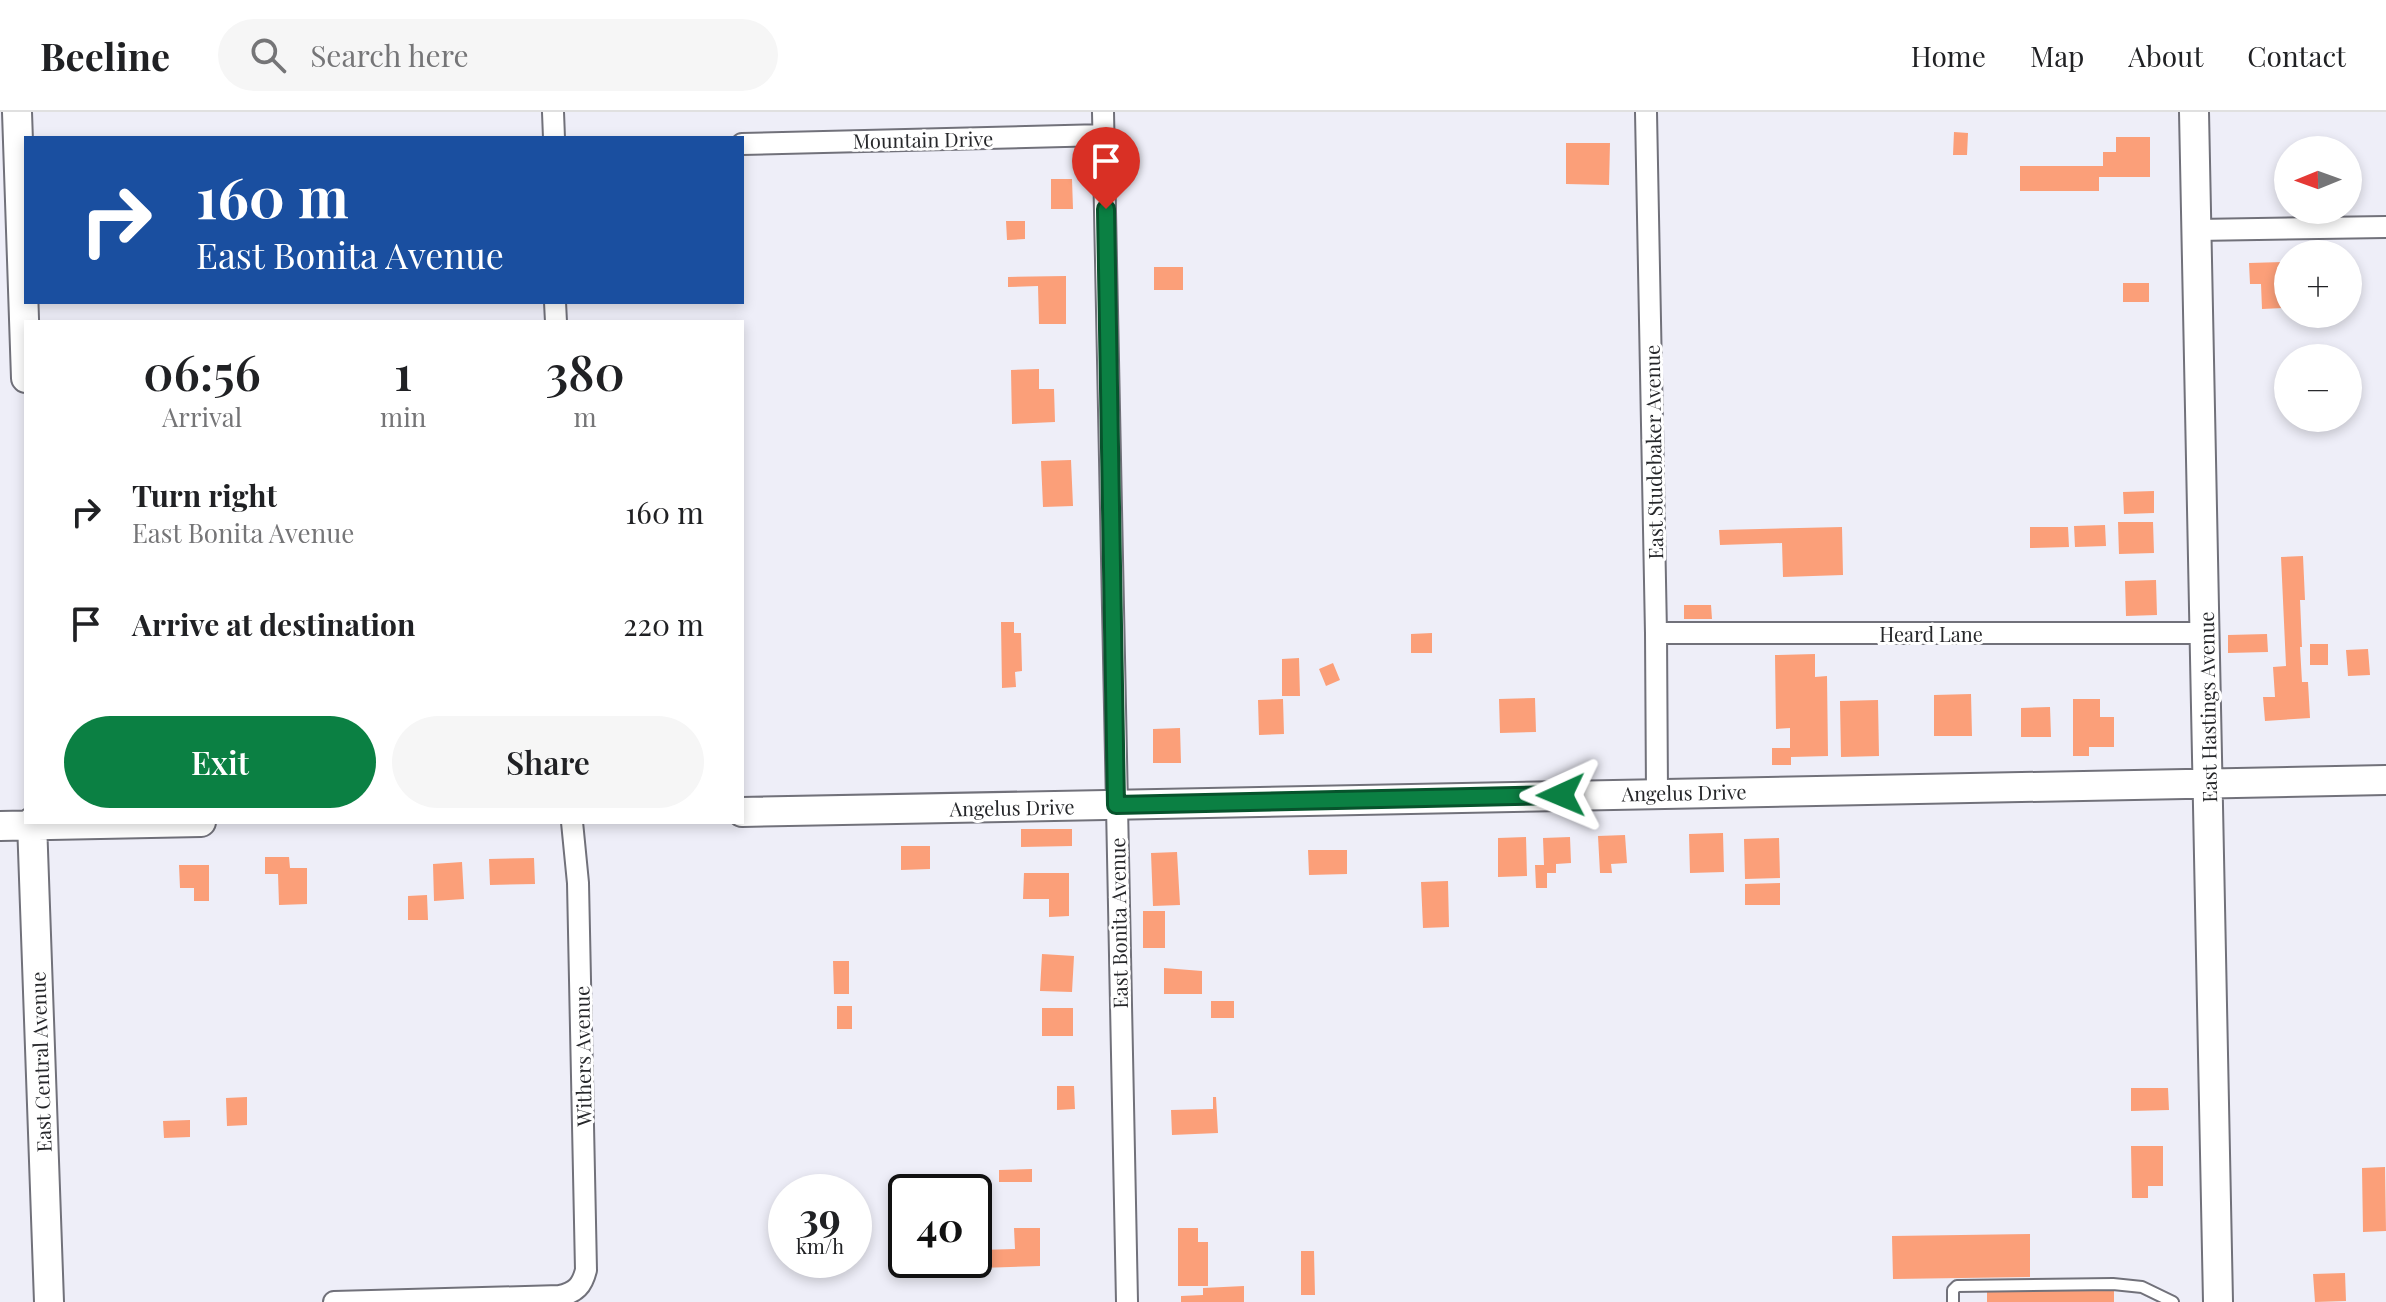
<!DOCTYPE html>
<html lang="en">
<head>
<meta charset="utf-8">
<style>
  :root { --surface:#fff; --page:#f6f6f6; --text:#202124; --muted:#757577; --line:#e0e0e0; --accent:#0b8043 }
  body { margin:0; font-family:"Playfair Display",serif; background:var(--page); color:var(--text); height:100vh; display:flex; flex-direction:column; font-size:30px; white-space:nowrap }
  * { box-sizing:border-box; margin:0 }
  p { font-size:26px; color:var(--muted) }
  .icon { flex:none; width:44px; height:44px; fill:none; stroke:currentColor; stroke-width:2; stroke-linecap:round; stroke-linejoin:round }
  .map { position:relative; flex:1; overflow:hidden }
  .details { position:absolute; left:24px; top:208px; width:720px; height:504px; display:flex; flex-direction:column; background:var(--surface); border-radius:0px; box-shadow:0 4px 12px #0003 }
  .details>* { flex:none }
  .hud { position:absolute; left:24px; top:24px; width:720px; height:168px; border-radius:0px; box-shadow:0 4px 12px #0003; background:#1a4fa0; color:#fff; overflow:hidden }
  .needle { width:52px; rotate:269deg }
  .buttons { position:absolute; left:2274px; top:24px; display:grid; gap:16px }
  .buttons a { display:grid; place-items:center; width:88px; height:88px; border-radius:50%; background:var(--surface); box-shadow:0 4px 12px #0003; font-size:40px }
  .speed { position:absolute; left:768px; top:1062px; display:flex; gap:16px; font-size:40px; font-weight:700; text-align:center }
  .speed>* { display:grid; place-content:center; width:104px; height:104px; border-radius:50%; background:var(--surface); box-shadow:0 4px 12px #0003; line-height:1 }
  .speed small { font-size:20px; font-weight:400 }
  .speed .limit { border:4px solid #111; border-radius:12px; background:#fff; color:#111 }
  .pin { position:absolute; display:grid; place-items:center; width:68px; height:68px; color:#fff; margin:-82px -34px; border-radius:50% 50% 50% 0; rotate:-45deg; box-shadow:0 0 8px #0007 }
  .pin .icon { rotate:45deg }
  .me { position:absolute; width:88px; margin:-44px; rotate:269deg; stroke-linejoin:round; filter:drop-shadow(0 0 6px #0008) }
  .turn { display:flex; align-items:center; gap:28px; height:168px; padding:0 40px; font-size:36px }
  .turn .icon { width:104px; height:104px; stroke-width:2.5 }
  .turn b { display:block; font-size:56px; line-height:68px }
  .eta { display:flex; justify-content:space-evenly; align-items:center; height:136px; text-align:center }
  .eta b { font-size:48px; font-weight:600; line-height:56px }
  .primary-button { display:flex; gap:16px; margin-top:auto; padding:16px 40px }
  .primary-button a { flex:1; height:92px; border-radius:48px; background:var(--accent); color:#fff; font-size:32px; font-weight:600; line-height:92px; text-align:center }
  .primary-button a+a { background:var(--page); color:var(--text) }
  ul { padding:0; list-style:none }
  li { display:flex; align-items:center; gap:24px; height:112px; padding:0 40px }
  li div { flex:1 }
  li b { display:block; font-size:30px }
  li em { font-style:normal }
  header { display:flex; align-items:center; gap:48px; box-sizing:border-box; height:112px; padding:0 40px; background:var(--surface); border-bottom:2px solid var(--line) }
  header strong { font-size:38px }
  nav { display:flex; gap:44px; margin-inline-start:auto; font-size:28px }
  .search { width:560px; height:72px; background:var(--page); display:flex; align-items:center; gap:20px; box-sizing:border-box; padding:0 28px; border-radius:44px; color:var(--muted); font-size:30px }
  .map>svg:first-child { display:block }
  .building { fill:#fb9f79 }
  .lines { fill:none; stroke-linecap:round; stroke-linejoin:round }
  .lane-casing { stroke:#71717a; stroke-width:14 }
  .street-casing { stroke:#71717a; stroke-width:24 }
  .secondary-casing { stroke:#71717a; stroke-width:32 }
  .lane { stroke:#fff; stroke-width:10 }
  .street { stroke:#fff; stroke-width:20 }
  .secondary { stroke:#fff; stroke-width:28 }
  .route-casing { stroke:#07532c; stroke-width:20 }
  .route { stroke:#0b8043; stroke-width:14 }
  .labels { text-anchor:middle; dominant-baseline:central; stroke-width:6; stroke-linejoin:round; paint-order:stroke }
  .street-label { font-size:20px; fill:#26272a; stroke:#fff }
</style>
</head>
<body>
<header>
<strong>Beeline</strong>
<div class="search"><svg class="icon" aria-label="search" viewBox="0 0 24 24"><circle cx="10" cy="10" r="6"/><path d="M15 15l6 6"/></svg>Search here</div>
<nav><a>Home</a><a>Map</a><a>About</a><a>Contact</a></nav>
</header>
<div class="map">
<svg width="2386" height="1190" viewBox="0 0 2386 1190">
  <rect width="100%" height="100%" fill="#eeeef8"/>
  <path class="building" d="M1954 20 1968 21 1967 43H1953Z
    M2116 25H2150V65H2099V79H2020V54H2103V40H2116Z
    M1566 31H1610L1609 73 1566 72Z
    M2348 53H2355V81H2348Z
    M1051 67H1072L1073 97H1051Z
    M1006 109H1025V127L1007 128Z
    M2283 150V196L2262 197 2261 172H2250L2249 151Z
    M1154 155H1183V178H1154Z
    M1066 164V212H1039L1038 174 1008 175V165Z
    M2123 171H2149V190H2123Z
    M1039 257V277H1054L1055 310 1012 312 1011 258Z
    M1071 348 1073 394 1043 395 1041 349Z
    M2154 379V401L2124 402 2123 380Z
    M2118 410H2153L2154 441 2119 442Z
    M2105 413 2106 434 2075 435 2074 414Z
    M1842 415 1843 463 1783 465 1782 431 1720 433 1719 418Z
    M2030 415H2068L2069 435 2030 436Z
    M2303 444 2305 488H2300L2302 535H2300L2302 570H2308L2310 606 2265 609 2263 585H2275L2273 555 2286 554 2281 445Z
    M2156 468 2157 503 2126 504 2125 469Z
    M1684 493H1711L1712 507H1684Z
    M1001 510H1014V521H1021L1022 559 1015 560 1016 575 1002 576Z
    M1432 521V541H1411V522Z
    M2267 522 2268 540 2228 541V523Z
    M2310 532H2328V553H2310Z
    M2368 537 2370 563 2348 564 2346 538Z
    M1815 542V565L1827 564 1828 644 1791 645V653H1772V636H1790V616L1776 617 1775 543Z
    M1299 546 1300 584H1282V547Z
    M1333 551 1340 568 1326 574 1319 557Z
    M1971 582 1972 624H1934V583Z
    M1535 586 1536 620 1500 621 1499 587Z
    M1283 587 1284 622 1259 623 1258 588Z
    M2073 587H2100V605H2114V635H2089V644H2073Z
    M1878 588 1879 644 1841 645 1840 589Z
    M2050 595 2051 625H2021V596Z
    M1180 616 1181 651H1153V617Z
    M1021 717H1072V734L1021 735Z
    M1723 721 1724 760 1690 761 1689 722Z
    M1625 723 1627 751 1611 752 1612 761H1600L1598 724Z
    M1526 725 1527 764 1498 765V726Z
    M1570 725 1571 751 1556 752V761H1547V776H1536L1535 753H1544L1543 726Z
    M1779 726 1780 766 1745 767 1744 727Z
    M901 734H930V757L901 758Z
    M1308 738H1347V762L1309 763Z
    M1177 740 1180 793 1153 794 1151 741Z
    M265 745H289L290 756H307V792L279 793 278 762H265Z
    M534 746 535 772 490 773 489 747Z
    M462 750 464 787 434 789 433 752Z
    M179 753H209V789H194V776H180Z
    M1024 761H1069V804L1049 805V787H1023Z
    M1448 769 1449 815 1423 816 1421 770Z
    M1780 771V793H1745V772Z
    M427 783 428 808H408V784Z
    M1143 799H1165V836H1143Z
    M1042 842 1074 844 1072 880 1040 879Z
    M833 849H849V882H834Z
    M1164 856 1202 859V882H1164Z
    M1211 889H1234V906H1211Z
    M837 894H852V917H837Z
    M1042 896H1073V924H1042Z
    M1057 974H1074L1075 997 1057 998Z
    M2131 976H2168L2169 998 2131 999Z
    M247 985V1013L227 1014 226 986Z
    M1213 985H1216L1218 1021 1172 1023 1171 998 1213 997Z
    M190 1008V1025L164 1026 163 1009Z
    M2131 1034H2163V1074H2148V1086H2132Z
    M2385 1055 2386 1119 2363 1120 2362 1056Z
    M1032 1057V1070H999V1058Z
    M1014 1116H1040V1154L980 1156 979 1138 1015 1137Z
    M1178 1116H1198V1130H1208V1174H1178Z
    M2030 1122V1165L1893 1167 1892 1124Z
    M1301 1139H1314L1315 1183H1301Z
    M2345 1161 2346 1189 2315 1190 2313 1162Z
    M1244 1174V1190H1181V1184L1203 1183V1176Z
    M2114 1177V1190H1987V1179Z"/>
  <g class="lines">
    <g class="lane-casing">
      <path id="lane" d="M1953 1190V1178L1957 1174 2113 1172 2142 1175 2173 1190"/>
    </g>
    <g class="street-casing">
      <path id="street" d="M553 0 554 26
        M1103 0 1127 1190
        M1646 0 1656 521 1657 681
        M742 32 1104 23
        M2197 118 2386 115
        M555 190 556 210
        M1656 521H2205
        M334 1190 560 1184C576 1180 582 1174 586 1158L578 771 572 710"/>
    </g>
    <g class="secondary-casing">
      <path id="secondary" d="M17 0 26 266
        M2194 0 2218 1190
        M742 700 2386 668
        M32 710 49 1190
        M0 714 201 710"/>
    </g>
    <use href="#lane" class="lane"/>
    <use href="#street" class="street"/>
    <use href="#secondary" class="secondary"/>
  </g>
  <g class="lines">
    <g class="route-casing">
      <path id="route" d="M1106 97 1116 693 1561 683"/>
    </g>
    <use href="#route" class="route"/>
  </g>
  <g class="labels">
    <g class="street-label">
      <text transform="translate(923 27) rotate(-1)">Mountain Drive</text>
      <text transform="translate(1653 340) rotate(-91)">East Studebaker Avenue</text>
      <text x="1931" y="521">Heard Lane</text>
      <text transform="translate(2207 595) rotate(-91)">East Hastings Avenue</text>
      <text transform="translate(1684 680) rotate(-1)">Angelus Drive</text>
      <text transform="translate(1012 695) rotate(-1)">Angelus Drive</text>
      <text transform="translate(1118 811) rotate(-91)">East Bonita Avenue</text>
      <text transform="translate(582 944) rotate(-91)">Withers Avenue</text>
      <text transform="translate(40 950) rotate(-92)">East Central Avenue</text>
    </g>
  </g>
</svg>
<div class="buttons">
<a><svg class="needle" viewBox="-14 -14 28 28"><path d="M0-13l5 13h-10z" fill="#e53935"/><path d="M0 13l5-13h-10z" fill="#757577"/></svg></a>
<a>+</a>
<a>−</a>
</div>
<div class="speed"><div>39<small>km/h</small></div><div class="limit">40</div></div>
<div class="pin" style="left:1106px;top:97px;background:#d93025"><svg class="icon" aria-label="arrive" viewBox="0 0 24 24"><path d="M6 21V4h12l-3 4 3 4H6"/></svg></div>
<svg class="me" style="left:1561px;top:683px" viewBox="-20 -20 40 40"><path d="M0-17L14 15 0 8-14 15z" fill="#0b8043" stroke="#fff" stroke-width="4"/></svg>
<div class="hud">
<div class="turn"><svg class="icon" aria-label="right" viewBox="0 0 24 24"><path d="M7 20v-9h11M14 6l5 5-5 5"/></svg><div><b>160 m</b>East Bonita Avenue</div></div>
</div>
<section class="details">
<div class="eta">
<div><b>06:56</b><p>Arrival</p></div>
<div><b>1</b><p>min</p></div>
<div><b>380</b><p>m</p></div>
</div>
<ul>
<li><svg class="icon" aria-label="right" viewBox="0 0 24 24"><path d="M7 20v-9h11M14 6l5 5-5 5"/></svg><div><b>Turn right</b><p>East Bonita Avenue</p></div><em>160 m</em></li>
<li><svg class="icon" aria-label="arrive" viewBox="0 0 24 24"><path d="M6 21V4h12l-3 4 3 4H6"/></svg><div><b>Arrive at destination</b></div><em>220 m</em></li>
</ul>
<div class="primary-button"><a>Exit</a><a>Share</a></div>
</section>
</div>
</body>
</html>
